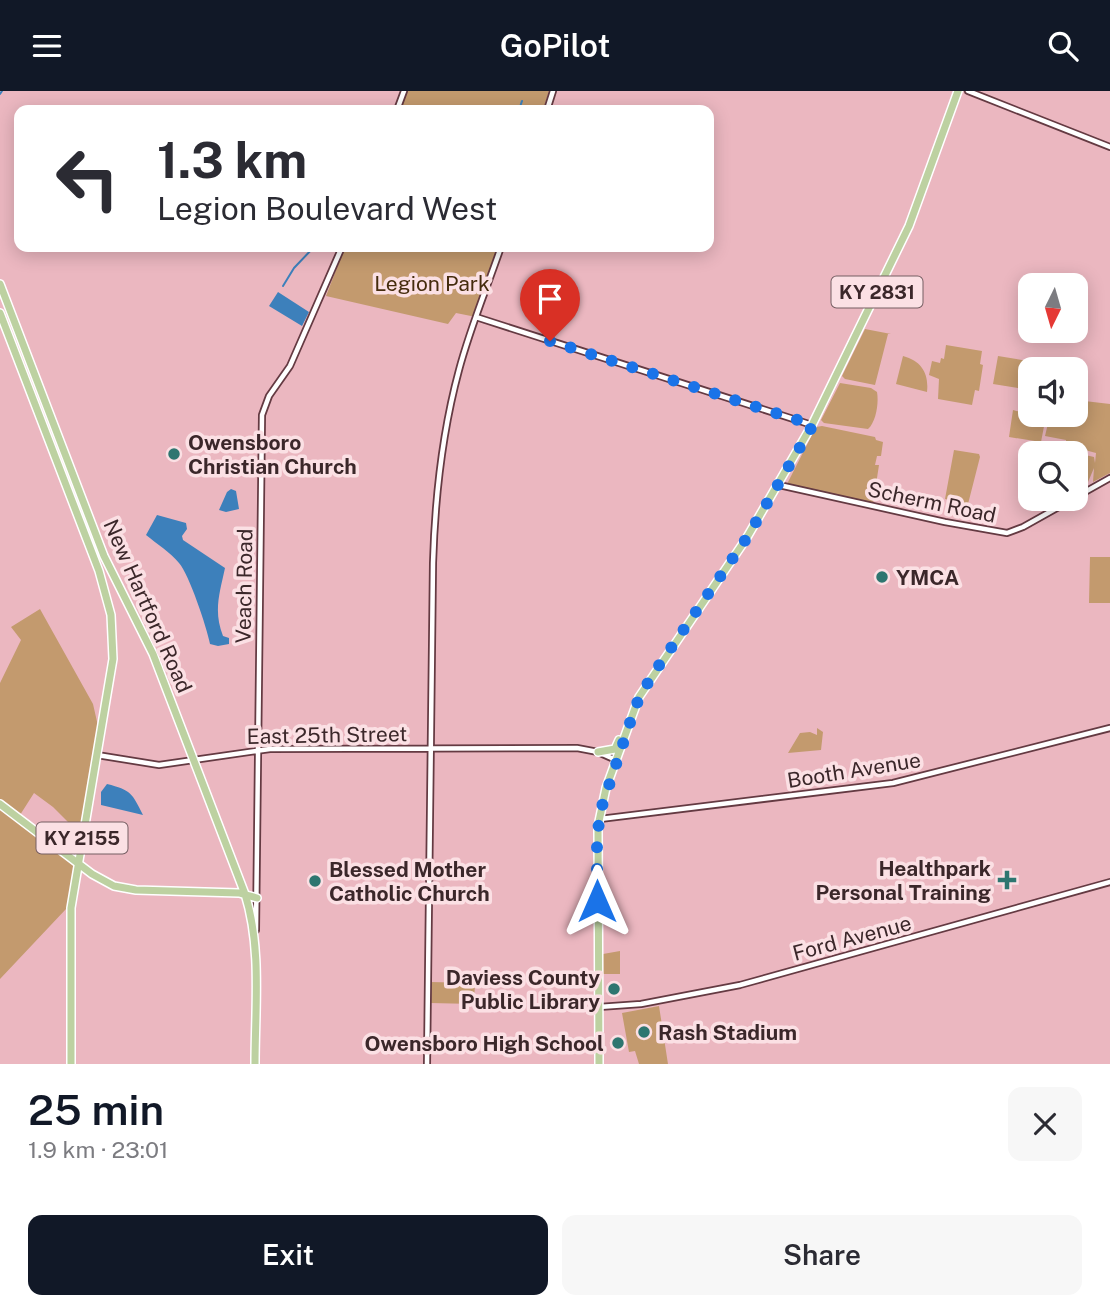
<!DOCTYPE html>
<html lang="en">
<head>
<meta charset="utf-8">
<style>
  :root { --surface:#fff; --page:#f7f7f7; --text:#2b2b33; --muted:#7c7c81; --accent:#111827 }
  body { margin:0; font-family:"Public Sans",sans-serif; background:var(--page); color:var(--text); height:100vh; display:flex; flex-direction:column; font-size:26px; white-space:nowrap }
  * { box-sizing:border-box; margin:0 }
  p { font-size:23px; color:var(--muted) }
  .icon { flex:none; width:38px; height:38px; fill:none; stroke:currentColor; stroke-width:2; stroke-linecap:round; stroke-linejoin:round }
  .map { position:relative; height:973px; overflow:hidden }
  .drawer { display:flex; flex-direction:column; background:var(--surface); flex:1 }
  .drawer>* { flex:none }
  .top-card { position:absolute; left:14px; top:14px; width:700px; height:147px; border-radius:14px; box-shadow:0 4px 18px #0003; background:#fff; color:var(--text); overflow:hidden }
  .needle { width:46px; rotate:185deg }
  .buttons { position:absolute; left:1018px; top:182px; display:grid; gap:14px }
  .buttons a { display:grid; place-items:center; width:70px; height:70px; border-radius:14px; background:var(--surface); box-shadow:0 4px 18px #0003; font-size:35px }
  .pin { position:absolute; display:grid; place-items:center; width:60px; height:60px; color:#fff; margin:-72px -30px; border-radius:50% 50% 50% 0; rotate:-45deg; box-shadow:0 0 7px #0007 }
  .pin .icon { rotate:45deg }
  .me { position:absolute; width:77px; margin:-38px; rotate:0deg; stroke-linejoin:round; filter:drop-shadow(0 0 5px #0008) }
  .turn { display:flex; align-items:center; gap:24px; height:147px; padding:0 28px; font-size:32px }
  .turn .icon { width:91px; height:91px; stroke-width:2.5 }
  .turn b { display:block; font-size:49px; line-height:60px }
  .round { display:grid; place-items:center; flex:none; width:74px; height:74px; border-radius:14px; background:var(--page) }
  .overview { display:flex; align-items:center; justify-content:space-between; height:119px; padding:0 28px }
  h1 { font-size:42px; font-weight:600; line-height:52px; color:var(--accent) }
  .cta { display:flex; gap:14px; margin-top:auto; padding:14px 28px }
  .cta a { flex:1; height:80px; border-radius:14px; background:var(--accent); color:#fff; font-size:28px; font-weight:600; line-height:80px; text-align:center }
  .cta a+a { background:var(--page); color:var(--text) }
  header { display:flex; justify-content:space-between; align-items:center; height:91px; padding:0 28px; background:var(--accent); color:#fff; font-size:32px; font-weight:600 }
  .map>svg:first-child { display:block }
  .green { fill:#c39a6e }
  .water { fill:#3d80bb }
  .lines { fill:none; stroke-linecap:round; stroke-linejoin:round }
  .stream { stroke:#3d80bb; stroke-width:2 }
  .minor-casing { stroke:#643a42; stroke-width:8 }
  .major-casing { stroke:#fff; stroke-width:10 }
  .minor { stroke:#fff; stroke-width:4.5 }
  .major { stroke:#bdd1a1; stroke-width:7 }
  .route { stroke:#1a73e8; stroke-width:12; stroke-dasharray:0 21.6 }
  .poi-dot { fill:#2e7670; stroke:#fbe0e4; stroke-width:2.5 }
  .labels { text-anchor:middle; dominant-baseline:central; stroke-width:7; stroke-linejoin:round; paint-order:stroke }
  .shield { fill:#fbe0e4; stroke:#755e62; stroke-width:2 }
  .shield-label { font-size:19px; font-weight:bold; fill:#3b272a }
  .park-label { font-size:21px; fill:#452c0d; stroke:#fbe0e4 }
  .poi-label { font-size:21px; font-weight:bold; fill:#3b272a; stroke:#fbe0e4; text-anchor:start }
  .street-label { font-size:21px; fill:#3b272a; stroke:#fbe0e4 }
</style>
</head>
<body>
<header><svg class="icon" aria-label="menu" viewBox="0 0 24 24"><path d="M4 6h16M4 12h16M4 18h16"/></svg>GoPilot<svg class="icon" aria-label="search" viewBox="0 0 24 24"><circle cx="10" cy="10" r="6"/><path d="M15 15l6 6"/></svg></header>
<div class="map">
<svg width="1110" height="973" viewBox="0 0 1110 973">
  <rect width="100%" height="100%" fill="#ebb7c0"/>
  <path class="green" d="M403 0H549L543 19H396Z
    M345 156H501L476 226 456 222 448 233 326 205Z
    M865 238 891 243H888L875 294 845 288 842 285Z
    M946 254 982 260 980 273 983 274 979 300 975 299 972 314 938 308 939 288 929 284 932 270 940 272 941 267 944 268Z
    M903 265C922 270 929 283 927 301L896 293Z
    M998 265 1046 273 1045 278H1031V299L993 293Z
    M840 292 871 297 877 301C879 312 876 331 868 338L824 332 821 329Z
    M1076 309 1110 313V382L1093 391 1094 377 1088 391 1076 403V362H1044L1050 356 1094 366 1095 372 1096 362 1066 354V349L1045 345 1050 324H1076Z
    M1013 319 1031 324 1046 325 1041 351 1009 346Z
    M822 335 875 346 876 349 883 351 881 365H877L875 374H879L873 413 787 393 816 336Z
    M954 359 979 363 980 366 968 413 945 408Z
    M1090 466H1110V512H1089Z
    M40 518 93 613 98 635 79 742 53 716 34 702 20 724 0 708V592L21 549 11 536Z
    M817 637 823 641 821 659 788 662 800 642 810 641 817 644Z
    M0 713 78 772 71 817 66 818 0 888Z
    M620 860V883H603V863Z
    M430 891 475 892 474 913 430 912Z
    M659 915 668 973H639L635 960 629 961 622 922Z"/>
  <path class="water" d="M278 201 309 221 302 235 269 215Z
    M231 398 236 400 239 418 226 421 219 419 227 401Z
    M157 424 186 432 187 438 182 445 183 449 225 477C220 501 213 520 223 545L229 547V553L218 555 210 553C207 537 189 483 179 472 170 461 157 453 146 444Z
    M107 693C131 699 132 702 143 724L101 714V701Z"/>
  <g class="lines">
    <path class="stream" d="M0 3 2 0
      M519 19 522 10
      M283 195 294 177 314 156"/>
    <g class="minor-casing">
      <path id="minor" d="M968 0 1110 56
        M397 19 404 0
        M547 19 553 0
        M476 226 812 334
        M779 394 945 431 1007 442 1023 436 1073 408
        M1076 406 1110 387
        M97 664 159 674 270 658 577 657 598 661 616 669
        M600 728 893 692 1110 637
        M256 839 262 324 269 305 290 275 342 156
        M599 916 641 913 740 894 1110 791
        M427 973 433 472C435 406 442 342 459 279 470 237 487 197 501 156"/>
    </g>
    <g class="major-casing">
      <path id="major" d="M0 193 104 465 153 563 245 803C262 857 255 917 255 973
        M0 222 99 480 111 524 113 568 71 817V973
        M598 661 615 658 619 649
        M0 713 92 783 114 795 136 799 239 802 257 807
        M599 973 598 735 606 697 639 606 746 448 812 334 909 135 958 0"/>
    </g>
    <use href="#minor" class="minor"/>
    <use href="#major" class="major"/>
  </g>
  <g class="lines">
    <path class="route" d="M550 250 813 334 746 448 651 586 636 614 601 718 597 746V810"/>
  </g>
  <g class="poi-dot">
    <circle cx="174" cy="363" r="7"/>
    <circle cx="882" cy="486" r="7"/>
    <path d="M1003.5 778.5h7v7h7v7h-7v7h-7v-7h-7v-7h7z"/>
    <circle cx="315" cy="790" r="7"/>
    <circle cx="614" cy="898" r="7"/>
    <circle cx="644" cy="941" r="7"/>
    <circle cx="618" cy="952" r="7"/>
  </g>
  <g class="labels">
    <g class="shield">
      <rect x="831.5" y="185.5" width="91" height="31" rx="5"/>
      <rect x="36.5" y="731.5" width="91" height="31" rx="5"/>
    </g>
    <g class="shield-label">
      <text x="877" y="201">KY 2831</text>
      <text x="82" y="747">KY 2155</text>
    </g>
    <g class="park-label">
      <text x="432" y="192">Legion Park</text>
    </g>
    <g class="poi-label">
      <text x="188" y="351">Owensboro<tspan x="188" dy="24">Christian Church</tspan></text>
      <text x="896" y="486">YMCA</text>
      <text x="991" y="777" text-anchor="end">Healthpark<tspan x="991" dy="24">Personal Training</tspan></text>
      <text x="329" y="778">Blessed Mother<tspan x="329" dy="24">Catholic Church</tspan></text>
      <text x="600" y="886" text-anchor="end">Daviess County<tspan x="600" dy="24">Public Library</tspan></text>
      <text x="658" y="941">Rash Stadium</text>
      <text x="604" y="952" text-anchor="end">Owensboro High School</text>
    </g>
    <g class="street-label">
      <text transform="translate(932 411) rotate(12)">Scherm Road</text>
      <text transform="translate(244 495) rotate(-89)">Veach Road</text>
      <text transform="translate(148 515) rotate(66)">New Hartford Road</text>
      <text transform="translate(327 644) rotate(-1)">East 25th Street</text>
      <text transform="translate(854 679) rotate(-9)">Booth Avenue</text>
      <text transform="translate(852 847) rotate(-15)">Ford Avenue</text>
    </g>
  </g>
</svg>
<div class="buttons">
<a><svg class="needle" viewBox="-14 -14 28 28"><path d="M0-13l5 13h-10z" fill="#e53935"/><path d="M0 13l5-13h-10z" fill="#7c7c81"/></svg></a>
<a><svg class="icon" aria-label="sound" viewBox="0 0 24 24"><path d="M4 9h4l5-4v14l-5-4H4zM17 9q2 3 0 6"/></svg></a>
<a><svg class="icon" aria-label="search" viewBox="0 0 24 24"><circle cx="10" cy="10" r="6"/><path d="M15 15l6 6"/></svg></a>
</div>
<div class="pin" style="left:550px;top:250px;background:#d93025"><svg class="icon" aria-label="arrive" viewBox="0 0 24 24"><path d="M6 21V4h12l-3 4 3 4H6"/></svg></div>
<svg class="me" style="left:597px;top:810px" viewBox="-20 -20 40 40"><path d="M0-17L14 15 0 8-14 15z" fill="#1a73e8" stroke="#fff" stroke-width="4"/></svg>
<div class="top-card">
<div class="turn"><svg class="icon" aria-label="left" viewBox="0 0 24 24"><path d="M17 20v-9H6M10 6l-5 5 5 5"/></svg><div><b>1.3 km</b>Legion Boulevard West</div></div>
</div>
</div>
<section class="drawer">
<div class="overview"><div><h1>25 min</h1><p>1.9 km · 23:01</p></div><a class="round"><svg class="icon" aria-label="close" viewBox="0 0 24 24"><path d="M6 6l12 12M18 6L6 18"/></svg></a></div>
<div class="cta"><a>Exit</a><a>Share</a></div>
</section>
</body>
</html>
